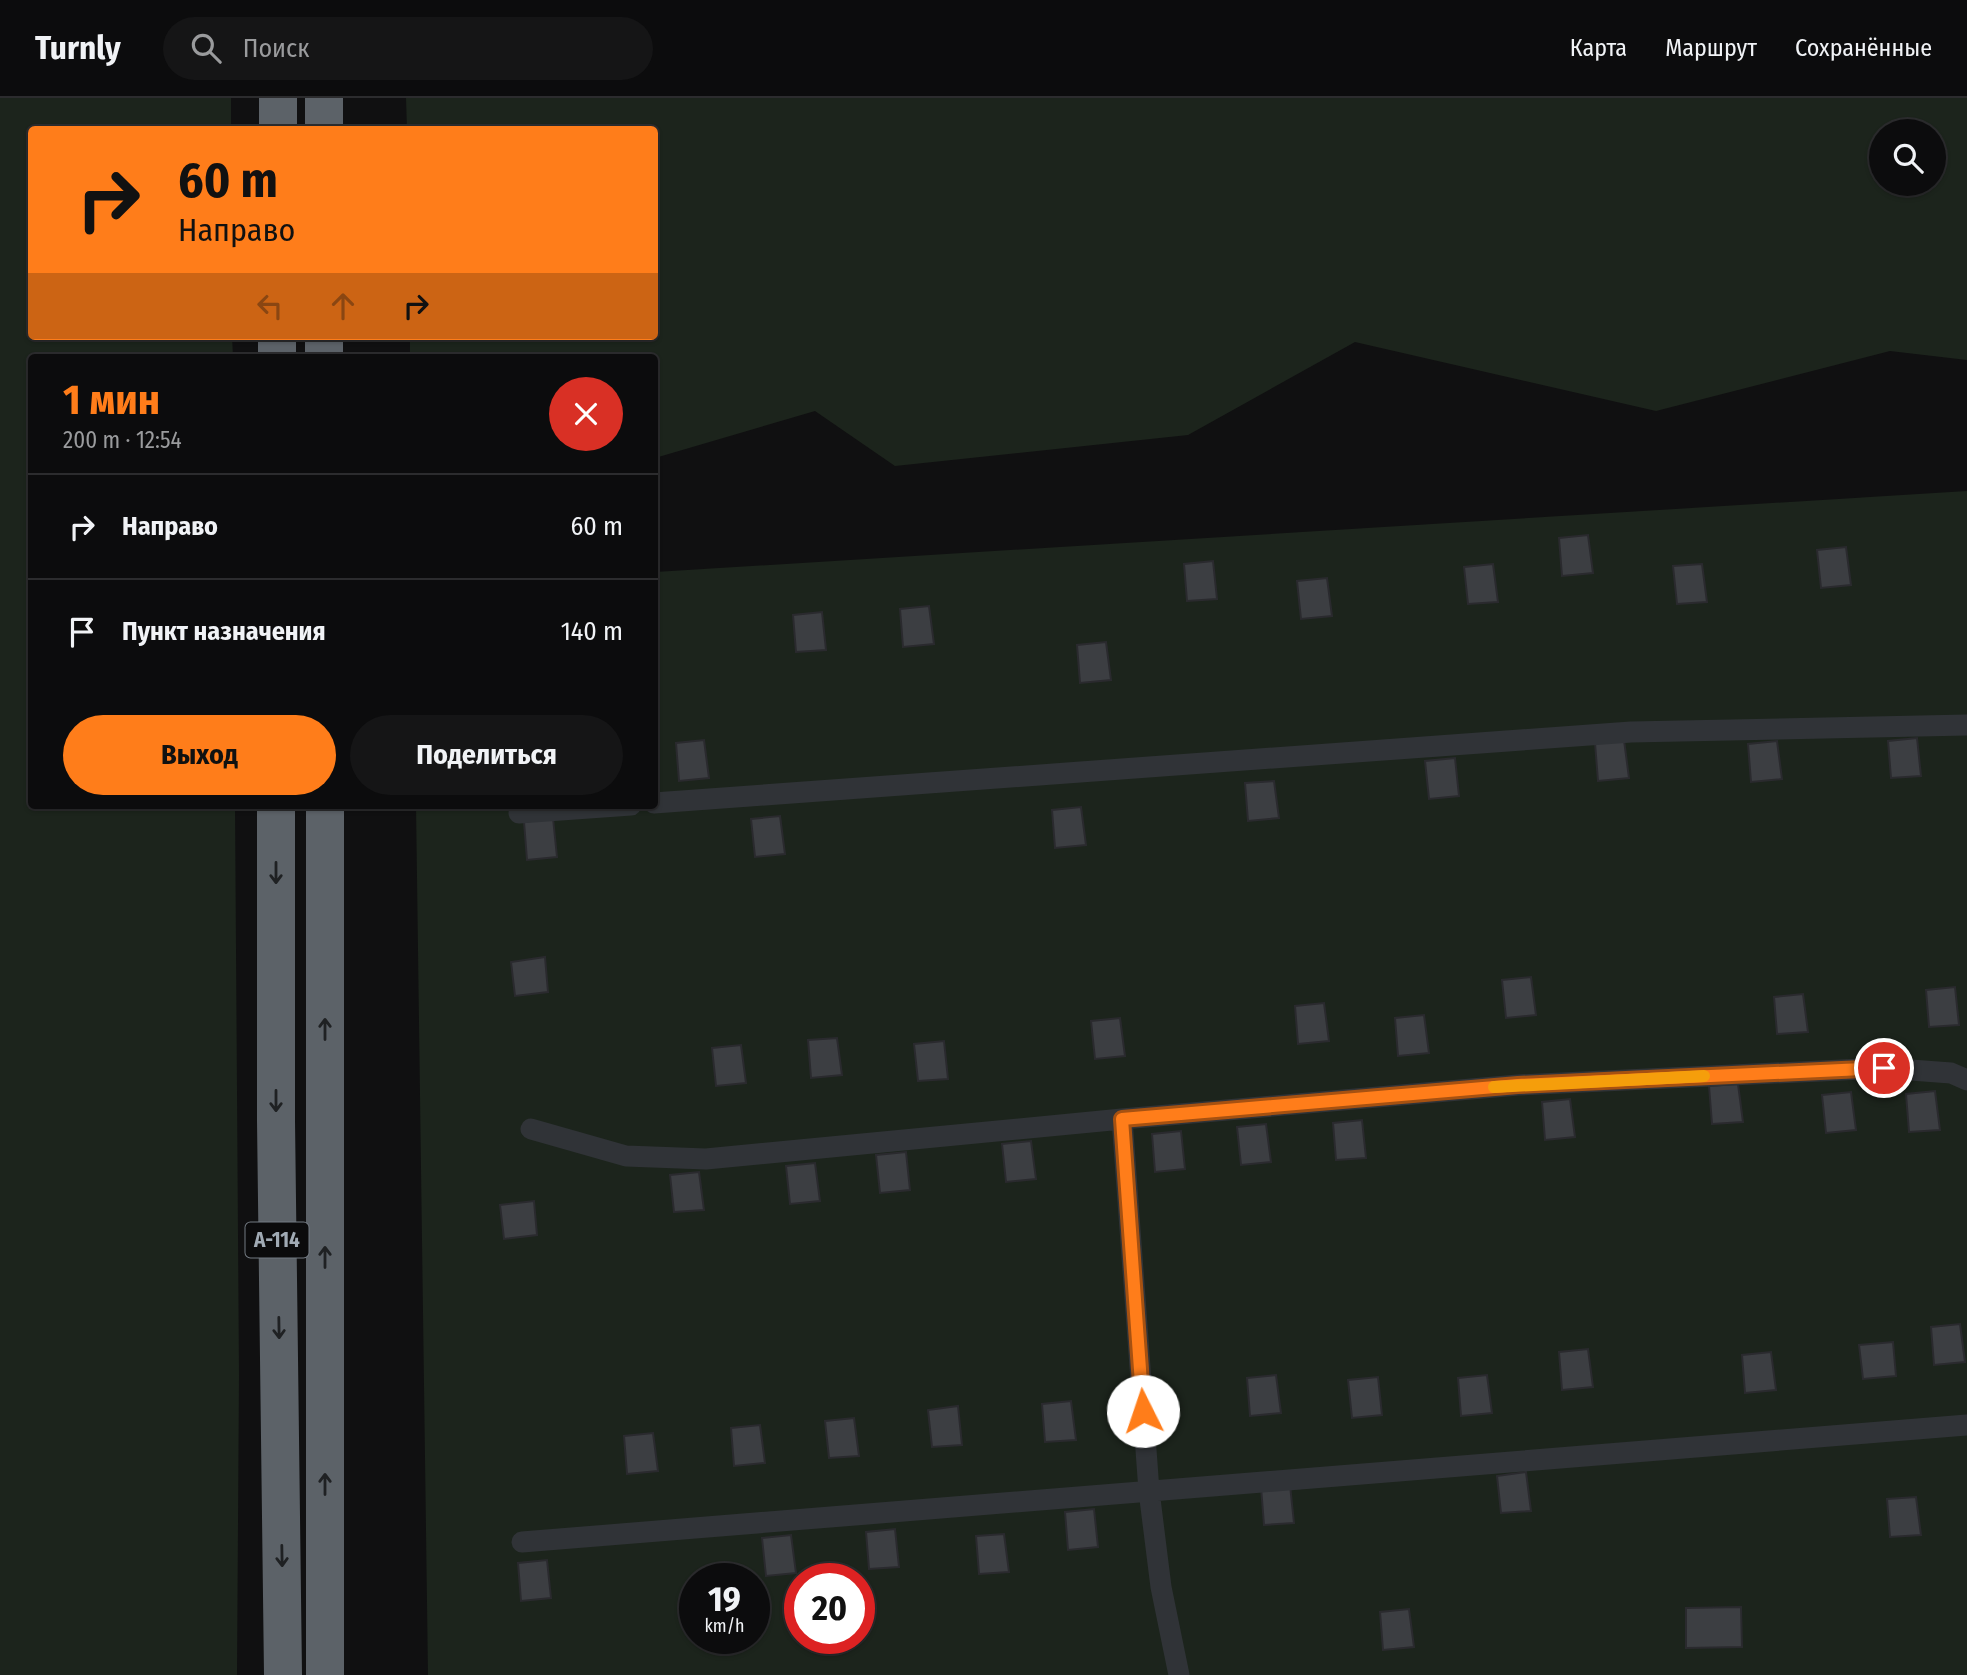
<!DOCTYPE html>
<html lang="ru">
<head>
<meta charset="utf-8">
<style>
  :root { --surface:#0c0c0d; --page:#151516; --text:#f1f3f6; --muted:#9a9b9d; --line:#2c2c2e; --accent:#ff7d1a }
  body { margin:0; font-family:"Fira Sans Condensed",sans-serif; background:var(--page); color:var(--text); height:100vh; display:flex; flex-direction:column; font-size:26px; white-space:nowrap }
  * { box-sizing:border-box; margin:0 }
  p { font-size:23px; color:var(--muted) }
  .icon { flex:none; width:38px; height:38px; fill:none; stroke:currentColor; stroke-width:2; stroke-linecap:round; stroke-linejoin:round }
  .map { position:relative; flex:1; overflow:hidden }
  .panel { position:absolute; left:28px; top:256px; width:630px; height:455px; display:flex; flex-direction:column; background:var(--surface); border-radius:7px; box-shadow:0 2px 5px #0004,0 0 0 2px var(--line) }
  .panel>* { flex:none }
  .banner { position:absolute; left:28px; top:28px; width:630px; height:214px; border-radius:7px; box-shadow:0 2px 5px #0004,0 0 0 2px var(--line); background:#ff7d1a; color:#111; overflow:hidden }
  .fabs { position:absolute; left:1869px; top:21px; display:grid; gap:14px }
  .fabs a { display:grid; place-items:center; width:77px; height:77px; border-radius:50%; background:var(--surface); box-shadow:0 2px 5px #0004,0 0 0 2px var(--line); font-size:35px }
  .speed { position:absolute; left:679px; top:1465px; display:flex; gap:14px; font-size:35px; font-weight:700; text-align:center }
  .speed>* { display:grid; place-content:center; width:91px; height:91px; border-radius:50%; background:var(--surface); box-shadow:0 2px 5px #0004,0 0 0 2px var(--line); line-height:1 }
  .speed small { font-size:18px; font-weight:400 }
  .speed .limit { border:10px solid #d22; background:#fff; color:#111 }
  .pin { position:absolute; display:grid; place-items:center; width:60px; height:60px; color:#fff; margin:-30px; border:4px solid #fff; border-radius:50%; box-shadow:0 2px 7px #0007 }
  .me { position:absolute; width:77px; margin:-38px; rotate:356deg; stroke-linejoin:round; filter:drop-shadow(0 0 5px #0008) }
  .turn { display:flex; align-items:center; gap:24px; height:147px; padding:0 35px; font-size:32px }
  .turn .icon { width:91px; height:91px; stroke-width:2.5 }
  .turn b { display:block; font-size:49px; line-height:60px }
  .lanes { display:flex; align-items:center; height:66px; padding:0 35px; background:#0003; justify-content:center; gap:35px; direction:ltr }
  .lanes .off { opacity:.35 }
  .round { display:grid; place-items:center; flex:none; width:74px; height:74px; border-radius:37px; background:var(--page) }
  .overview { display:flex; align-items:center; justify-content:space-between; height:119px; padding:0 35px }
  h1 { font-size:42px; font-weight:700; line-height:52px; color:var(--accent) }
  .cta { display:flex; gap:14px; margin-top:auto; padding:14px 35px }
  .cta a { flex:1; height:80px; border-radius:42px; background:var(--accent); color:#111; font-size:28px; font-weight:700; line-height:80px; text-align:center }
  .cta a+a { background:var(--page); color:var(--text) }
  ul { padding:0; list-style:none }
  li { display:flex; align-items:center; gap:21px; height:105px; padding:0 35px; border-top:2px solid var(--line) }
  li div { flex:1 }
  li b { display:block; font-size:26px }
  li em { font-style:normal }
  header { display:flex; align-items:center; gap:42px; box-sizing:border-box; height:98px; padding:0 35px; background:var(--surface); border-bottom:2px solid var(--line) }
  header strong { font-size:33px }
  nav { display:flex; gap:38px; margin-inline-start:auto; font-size:24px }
  .search { width:490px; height:63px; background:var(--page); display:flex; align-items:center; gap:18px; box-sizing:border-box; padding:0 24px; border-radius:38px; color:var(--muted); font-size:26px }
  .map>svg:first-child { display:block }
  .green { fill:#1c241c; fill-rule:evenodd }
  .building { fill:#3c3e42; stroke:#2a2a2e; stroke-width:2 }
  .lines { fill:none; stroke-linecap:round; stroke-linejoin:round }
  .lane { stroke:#303337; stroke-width:21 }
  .highway { stroke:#5c6268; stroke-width:38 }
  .oneway { stroke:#1f2123 }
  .route-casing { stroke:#a65111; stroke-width:18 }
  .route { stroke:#ff7d1a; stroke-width:12 }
  .slow { stroke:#f59e0b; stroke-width:12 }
  .labels { text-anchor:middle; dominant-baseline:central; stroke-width:7; stroke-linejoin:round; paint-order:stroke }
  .shield { fill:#0b0b0c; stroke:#737a82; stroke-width:2 }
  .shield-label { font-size:21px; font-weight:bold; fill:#a0aab4 }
</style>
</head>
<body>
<header>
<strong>Turnly</strong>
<div class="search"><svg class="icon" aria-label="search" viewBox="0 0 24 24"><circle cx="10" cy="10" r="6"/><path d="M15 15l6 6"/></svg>Поиск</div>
<nav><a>Карта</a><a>Маршрут</a><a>Сохранённые</a></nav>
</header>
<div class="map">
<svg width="1967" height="1577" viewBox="0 0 1967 1577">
  <rect width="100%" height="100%" fill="#101011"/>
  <path class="green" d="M0 0H231V31L32 32V238H232L233 259H32V707H235L239 1277 237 1577H0Z
    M406 0H1967V262L1890 253 1656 313 1355 244 1188 337 895 368 815 313 655 360 654 259H410V238H654V32L407 31ZM1881 33H1934V86H1881Z
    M1967 393V1577H428L416 707H654L655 474ZM695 1480H754V1540H695ZM800 1480H859V1540H800Z"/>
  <path class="building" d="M1588 437 1593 475 1562 478 1559 440Z
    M1846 449 1851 487 1821 490 1817 452Z
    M1213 463 1217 501 1187 503 1184 466Z
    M1493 466 1498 504 1468 506 1464 469Z
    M1702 466 1707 504 1677 506 1673 468Z
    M1327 480 1332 518 1301 521 1297 483Z
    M929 508 934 546 903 549 900 511Z
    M822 514 826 552 796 554 793 517Z
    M1106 544 1111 582 1080 585 1077 547Z
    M1917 640 1921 678 1891 680 1888 643Z
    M704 642 709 680 679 683 676 645Z
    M1624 642 1629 680 1598 683 1595 645Z
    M1777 643 1782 681 1751 684 1748 646Z
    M1455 660 1459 698 1429 701 1425 663Z
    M1274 683 1279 720 1248 723 1245 685Z
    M1081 709 1086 747 1055 750 1052 712Z
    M780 718 785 756 755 759 751 721Z
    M553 720 557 759 527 762 524 724Z
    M545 859 548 894 515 898 511 864Z
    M1531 879 1536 917 1506 920 1502 882Z
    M1955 889 1959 927 1929 929 1926 892Z
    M1803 896 1808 934 1777 936 1774 899Z
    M1324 905 1329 943 1298 946 1295 908Z
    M1424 917 1429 955 1398 958 1395 920Z
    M1120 920 1125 958 1095 961 1091 923Z
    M837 940 842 977 811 980 808 942Z
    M944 943 948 981 918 983 914 946Z
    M741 947 746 985 716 988 712 950Z
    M1738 986 1743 1024 1712 1026 1709 988Z
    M1935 993 1940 1032 1909 1034 1906 996Z
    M1851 994 1856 1032 1826 1035 1822 997Z
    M1570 1001 1575 1039 1545 1042 1542 1004Z
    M1362 1022 1366 1060 1336 1062 1333 1025Z
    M1266 1026 1271 1064 1241 1067 1237 1029Z
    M1181 1033 1185 1071 1155 1074 1152 1036Z
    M1031 1043 1036 1081 1006 1084 1002 1046Z
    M906 1054 910 1092 880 1095 876 1057Z
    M815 1065 820 1103 790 1106 786 1068Z
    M699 1074 704 1112 674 1114 670 1077Z
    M534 1103 537 1137 504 1141 500 1107Z
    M1960 1226 1965 1264 1934 1267 1931 1229Z
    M1893 1244 1896 1278 1863 1281 1859 1247Z
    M1588 1251 1593 1289 1562 1292 1559 1254Z
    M1771 1254 1776 1292 1745 1295 1742 1257Z
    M1276 1277 1281 1315 1250 1318 1247 1280Z
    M1487 1277 1492 1315 1461 1318 1458 1280Z
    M1378 1279 1382 1317 1352 1320 1348 1282Z
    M1071 1303 1076 1342 1045 1344 1042 1306Z
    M958 1308 962 1347 932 1349 928 1312Z
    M854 1320 859 1358 829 1360 825 1323Z
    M760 1327 765 1365 734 1368 731 1330Z
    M653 1335 658 1373 627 1376 624 1338Z
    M1526 1374 1531 1413 1501 1415 1497 1378Z
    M1290 1387 1294 1425 1264 1427 1261 1389Z
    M1916 1399 1921 1437 1890 1439 1887 1401Z
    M1094 1411 1098 1449 1068 1452 1065 1414Z
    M895 1431 899 1469 869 1471 866 1434Z
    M1004 1436 1009 1474 979 1476 976 1438Z
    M791 1437 796 1475 766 1478 762 1440Z
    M547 1462 551 1500 521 1503 518 1465Z
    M1741 1509 1742 1549 1686 1550V1510Z
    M1409 1511 1414 1549 1383 1552 1380 1514Z"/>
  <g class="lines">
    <path class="lane" d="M654 705 1631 634 1967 627
      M519 715 631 707
      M1122 1021 1149 1393 1161 1489 1179 1577
      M531 1031 626 1058 706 1061 1122 1021 1518 987 1884 970 1951 975 1967 982
      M522 1444 1967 1327"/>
    <path class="highway" d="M324 0V32
      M278 32V0
      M324 238V259
      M277 259V238
      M276 707V1023L283 1577
      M325 1577V707"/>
  </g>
  <defs><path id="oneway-shaft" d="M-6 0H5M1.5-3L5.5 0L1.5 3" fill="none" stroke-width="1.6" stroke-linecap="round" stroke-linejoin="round" transform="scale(1.75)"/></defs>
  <g class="oneway">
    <use href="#oneway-shaft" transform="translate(276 775) rotate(90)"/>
    <use href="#oneway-shaft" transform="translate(325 931) rotate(-90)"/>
    <use href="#oneway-shaft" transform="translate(276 1003) rotate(90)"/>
    <use href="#oneway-shaft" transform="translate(325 1159) rotate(-90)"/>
    <use href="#oneway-shaft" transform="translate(279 1230) rotate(89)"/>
    <use href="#oneway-shaft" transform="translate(325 1386) rotate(-90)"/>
    <use href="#oneway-shaft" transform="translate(282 1458) rotate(89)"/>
  </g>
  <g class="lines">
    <g class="route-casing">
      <path id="route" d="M1143 1313 1122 1021 1518 987 1884 970"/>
    </g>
    <use href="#route" class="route"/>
    <path class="slow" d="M1494 989 1704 978"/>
  </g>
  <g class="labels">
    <rect class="shield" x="245.5" y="1124.5" width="63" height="35" rx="5"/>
    <g class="shield-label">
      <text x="277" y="1142">А-114</text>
    </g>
  </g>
</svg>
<div class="fabs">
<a><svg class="icon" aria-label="search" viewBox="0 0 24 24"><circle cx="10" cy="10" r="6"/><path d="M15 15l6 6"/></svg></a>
</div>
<div class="speed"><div>19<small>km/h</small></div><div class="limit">20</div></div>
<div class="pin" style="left:1884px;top:970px;background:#d93025"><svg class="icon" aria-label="arrive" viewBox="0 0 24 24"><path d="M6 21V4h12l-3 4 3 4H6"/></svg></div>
<svg class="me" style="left:1143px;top:1313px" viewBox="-20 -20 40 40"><circle r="19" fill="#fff"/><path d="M0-13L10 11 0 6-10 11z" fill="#ff7d1a"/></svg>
<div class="banner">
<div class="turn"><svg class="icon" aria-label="right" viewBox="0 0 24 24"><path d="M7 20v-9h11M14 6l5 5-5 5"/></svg><div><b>60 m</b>Направо</div></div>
<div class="lanes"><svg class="icon off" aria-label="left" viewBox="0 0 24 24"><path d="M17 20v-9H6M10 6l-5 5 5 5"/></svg><svg class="icon off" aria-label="ahead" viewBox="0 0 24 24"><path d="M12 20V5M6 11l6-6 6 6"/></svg><svg class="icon" aria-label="right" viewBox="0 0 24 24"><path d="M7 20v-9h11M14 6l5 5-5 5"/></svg></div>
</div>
<section class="panel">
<div class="overview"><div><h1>1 мин</h1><p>200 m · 12:54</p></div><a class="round" style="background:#d93025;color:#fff"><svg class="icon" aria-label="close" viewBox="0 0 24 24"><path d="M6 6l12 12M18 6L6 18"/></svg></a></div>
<ul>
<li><svg class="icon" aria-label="right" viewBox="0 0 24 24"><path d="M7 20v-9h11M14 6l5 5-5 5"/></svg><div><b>Направо</b></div><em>60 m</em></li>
<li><svg class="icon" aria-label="arrive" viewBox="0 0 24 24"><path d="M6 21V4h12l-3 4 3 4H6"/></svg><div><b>Пункт назначения</b></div><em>140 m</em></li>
</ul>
<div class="cta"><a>Выход</a><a>Поделиться</a></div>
</section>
</div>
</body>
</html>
